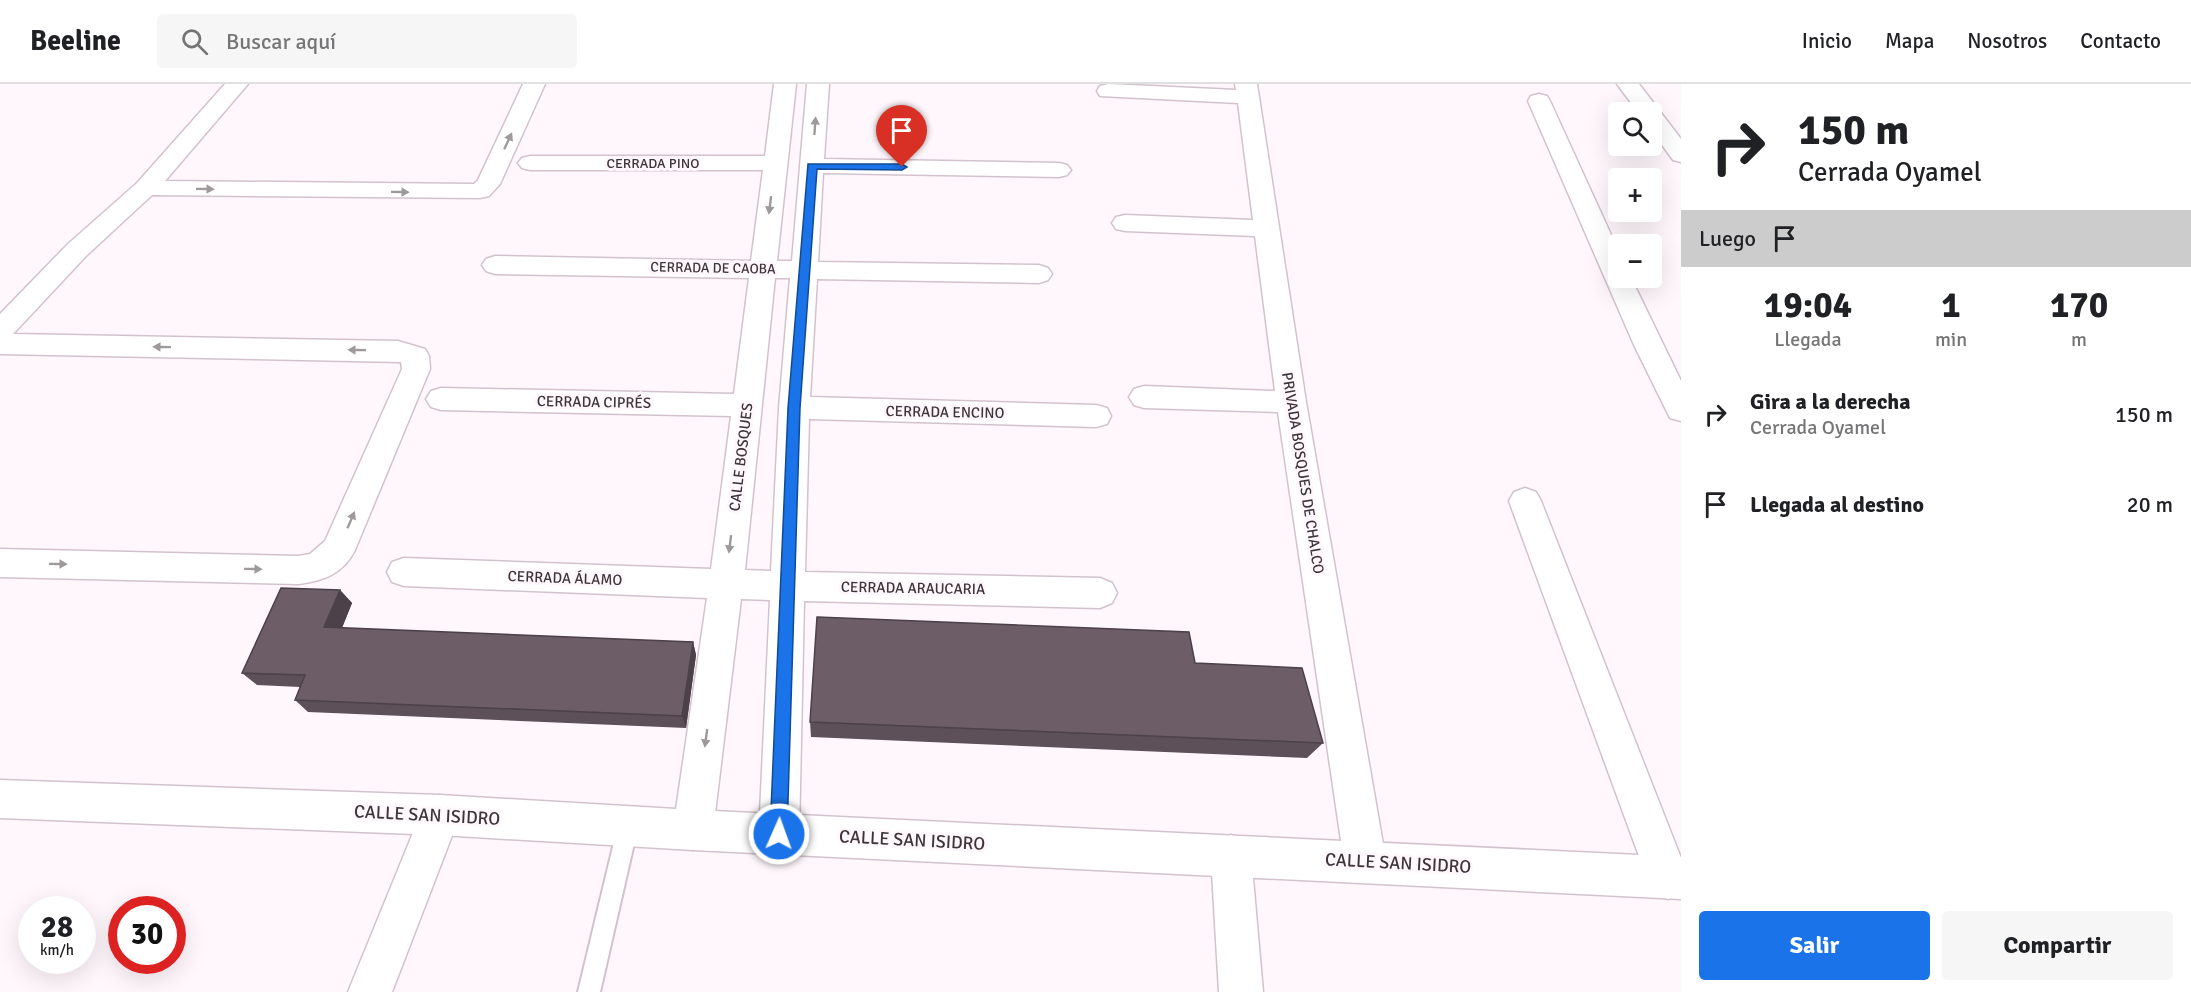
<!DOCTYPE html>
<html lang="es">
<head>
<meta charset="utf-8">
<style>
  :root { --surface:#fff; --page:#f6f6f6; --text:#202124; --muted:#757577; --line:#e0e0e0; --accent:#1a73e8 }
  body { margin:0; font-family:Signika,sans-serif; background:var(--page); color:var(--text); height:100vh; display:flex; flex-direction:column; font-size:22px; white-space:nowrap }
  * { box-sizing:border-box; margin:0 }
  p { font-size:20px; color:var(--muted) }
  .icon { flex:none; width:33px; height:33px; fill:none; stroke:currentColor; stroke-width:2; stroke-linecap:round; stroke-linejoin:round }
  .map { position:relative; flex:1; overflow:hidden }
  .side { display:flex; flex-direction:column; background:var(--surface); width:510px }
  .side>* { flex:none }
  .top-card { background:#fff; color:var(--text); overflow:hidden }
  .buttons { position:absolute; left:1608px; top:18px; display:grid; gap:12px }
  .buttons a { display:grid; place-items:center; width:54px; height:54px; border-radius:6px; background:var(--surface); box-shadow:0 6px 24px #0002; font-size:30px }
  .speed { position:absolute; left:18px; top:812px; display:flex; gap:12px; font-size:30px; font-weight:700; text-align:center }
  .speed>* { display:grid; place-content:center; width:78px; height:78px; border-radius:50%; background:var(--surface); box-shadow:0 6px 24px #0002; line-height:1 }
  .speed small { font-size:15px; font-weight:400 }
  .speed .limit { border:9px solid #d22; background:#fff; color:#111 }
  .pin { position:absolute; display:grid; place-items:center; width:51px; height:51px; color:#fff; margin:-62px -26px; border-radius:50% 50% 50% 0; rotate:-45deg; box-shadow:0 0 6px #0007 }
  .pin .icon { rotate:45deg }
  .me { position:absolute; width:66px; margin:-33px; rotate:2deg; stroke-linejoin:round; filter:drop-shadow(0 0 4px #0008) }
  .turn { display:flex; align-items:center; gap:21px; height:126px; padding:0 18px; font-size:27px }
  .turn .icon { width:78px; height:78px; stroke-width:2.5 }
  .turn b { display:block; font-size:42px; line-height:51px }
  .then { display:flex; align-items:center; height:57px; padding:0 18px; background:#0003; gap:12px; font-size:22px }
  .eta { display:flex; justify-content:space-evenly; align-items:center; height:102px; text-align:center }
  .eta b { font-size:36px; font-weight:700; line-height:42px }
  .action { display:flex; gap:12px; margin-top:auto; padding:12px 18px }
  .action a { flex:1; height:69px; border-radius:6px; background:var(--accent); color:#fff; font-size:24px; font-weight:700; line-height:69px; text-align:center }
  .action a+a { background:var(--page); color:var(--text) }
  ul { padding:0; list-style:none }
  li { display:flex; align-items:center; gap:18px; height:90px; padding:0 18px }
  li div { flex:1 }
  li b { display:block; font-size:22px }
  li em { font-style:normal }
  header { display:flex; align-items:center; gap:36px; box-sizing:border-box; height:84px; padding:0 30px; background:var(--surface); border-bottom:2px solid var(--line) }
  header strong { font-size:28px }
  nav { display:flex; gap:33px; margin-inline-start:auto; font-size:21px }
  .search { width:420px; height:54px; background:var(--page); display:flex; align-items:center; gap:15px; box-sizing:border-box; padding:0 21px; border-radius:6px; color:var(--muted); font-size:22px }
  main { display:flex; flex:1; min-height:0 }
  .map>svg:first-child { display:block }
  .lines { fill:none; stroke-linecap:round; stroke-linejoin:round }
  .service-casing { stroke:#d3c2cd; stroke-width:4 }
  .minor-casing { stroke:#d3c2cd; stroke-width:3 }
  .secondary-casing { stroke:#d3c2cd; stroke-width:3 }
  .service { fill:#fff; fill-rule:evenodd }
  .minor { fill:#fff; fill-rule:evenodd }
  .secondary { fill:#fff; fill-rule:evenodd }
  .wall { fill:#5d5059 }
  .shaded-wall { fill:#4c4148 }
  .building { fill:#6c5d67; stroke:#4c4148; stroke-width:1.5 }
  .oneway { fill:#9e9a9c }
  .route { fill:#1a73e8; stroke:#114b97; stroke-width:1.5 }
  .labels { text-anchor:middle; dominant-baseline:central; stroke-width:6; stroke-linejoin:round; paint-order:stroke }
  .far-street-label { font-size:14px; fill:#3c3539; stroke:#fff7fc }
  .street-label { font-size:15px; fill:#3c3539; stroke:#fff7fc }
  .near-street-label { font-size:18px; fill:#3c3539; stroke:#fff7fc }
</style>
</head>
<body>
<header>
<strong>Beeline</strong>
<div class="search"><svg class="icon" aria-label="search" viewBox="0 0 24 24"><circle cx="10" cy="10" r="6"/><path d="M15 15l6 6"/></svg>Buscar aquí</div>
<nav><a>Inicio</a><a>Mapa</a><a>Nosotros</a><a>Contacto</a></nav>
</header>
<main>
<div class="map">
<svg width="1681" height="908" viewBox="0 0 1681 908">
  <rect width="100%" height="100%" fill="#fff7fc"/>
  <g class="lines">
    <g class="service-casing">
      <path id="service" d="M628 732 635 735 638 742 600 908H578L618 742 621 735Z"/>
    </g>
    <g class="minor-casing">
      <path id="minor" d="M225 0H248L165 97 474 100 478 96 523 0H545L500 100 489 112 480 114 152 111 86 172 13 250 398 257 425 265 429 272 430 285 355 466C343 490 323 497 298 500L0 493V465L298 472 310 470 325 457 402 285 401 278 0 270V230L68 160 137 99Z
        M774 0H796L777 177H792L807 0H829L824 75 1059 79 1067 81 1071 86 1067 91 1059 93 823 89 818 178 1039 181 1048 184 1052 190 1048 196 1039 199 817 195 810 313 1096 321 1107 324 1111 332 1107 340 1096 343 809 335 805 488 1100 494 1112 499 1117 509 1112 519 1100 524 804 517 799 750 793 764 779 770 765 764 759 750 770 516 741 515 713 746 707 760 693 766 679 760 673 746 707 514 404 502 392 498 387 488 392 478 404 474 711 485 731 332 441 326 431 323 426 315 431 307 441 304 734 310 749 194 495 190 486 187 482 181 486 175 495 172 751 177 763 86H530L522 84 518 79 522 74 530 72H765ZM775 194H790L779 324 771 487 745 486Z
        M1108 0 1236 6 1235 0H1257L1306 318 1386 777 1380 792 1365 798 1350 792 1344 777 1278 328 1144 324 1134 321 1129 313 1134 305 1144 302 1275 307 1255 152 1125 147 1116 145 1112 139 1116 133 1125 131 1253 136 1238 19 1100 12 1097 7 1100 2Z
        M1617 0H1639L1681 55V78L1673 76 1652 47V28H1638Z
        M1539 10 1547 12 1550 17 1618 166V194H1631L1681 297V337L1670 334 1634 261 1528 17 1531 12Z
        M1525 404 1536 408 1541 417 1681 774V809L1668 815 1653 809 1647 794 1509 417 1514 408Z
        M440 711 454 717 460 731 392 908H348L426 717Z
        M1231 751 1245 757 1251 771 1263 908H1219L1211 771 1217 757Z"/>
    </g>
    <g class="secondary-casing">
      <path id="secondary" d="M0 696 440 711 693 726 1681 773V815L693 766 440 751 0 734Z"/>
    </g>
    <use href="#service" class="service"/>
    <use href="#minor" class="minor"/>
    <use href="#secondary" class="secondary"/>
  </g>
  <path class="wall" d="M340 506 352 519 342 544 693 558 696 571 686 644 308 628 295 616 300 603 257 601 242 589Z
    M810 638 1323 659 1307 674 811 653Z"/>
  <path class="shaded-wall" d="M340 506 352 519 337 556 324 543Z
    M693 558 696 571 686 644 682 632Z"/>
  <path class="building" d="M281 504 340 506 324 543 693 558 682 632 295 616 305 591 242 589Z
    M817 533 1189 548 1195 579 1302 584 1323 659 810 638Z"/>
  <defs><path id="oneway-solid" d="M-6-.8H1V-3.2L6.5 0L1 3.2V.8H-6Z" transform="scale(1.5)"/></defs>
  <g class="oneway">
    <use href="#oneway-solid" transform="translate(815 42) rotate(-86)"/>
    <use href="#oneway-solid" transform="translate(508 57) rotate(-65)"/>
    <use href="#oneway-solid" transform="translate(205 105) rotate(1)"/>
    <use href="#oneway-solid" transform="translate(400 108) rotate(1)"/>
    <use href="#oneway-solid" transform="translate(770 121) rotate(97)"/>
    <use href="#oneway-solid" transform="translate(162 263) rotate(-179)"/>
    <use href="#oneway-solid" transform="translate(357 266) rotate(-179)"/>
    <use href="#oneway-solid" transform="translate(351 436) rotate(-67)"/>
    <use href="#oneway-solid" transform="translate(730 460) rotate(97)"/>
    <use href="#oneway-solid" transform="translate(58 480) rotate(1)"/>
    <use href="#oneway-solid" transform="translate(253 485) rotate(1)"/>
    <use href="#oneway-solid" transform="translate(706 654) rotate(98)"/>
  </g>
  <path class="route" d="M808 80H902L907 83 902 86 817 85 800 324 787 750 785 756 779 758 773 756 770 750 788 324Z"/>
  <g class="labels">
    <g class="far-street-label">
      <text x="653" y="79">CERRADA PINO</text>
      <text transform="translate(713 184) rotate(1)">CERRADA DE CAOBA</text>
    </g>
    <g class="street-label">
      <text transform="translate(594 318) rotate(1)">CERRADA CIPRÉS</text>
      <text transform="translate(945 328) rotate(1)">CERRADA ENCINO</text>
      <text transform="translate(741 373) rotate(-83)">CALLE BOSQUES</text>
      <text transform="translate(1303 389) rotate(81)">PRIVADA BOSQUES DE CHALCO</text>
      <text transform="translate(565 494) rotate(2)">CERRADA ÁLAMO</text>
      <text transform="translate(913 504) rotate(1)">CERRADA ARAUCARIA</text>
    </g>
    <g class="near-street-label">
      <text transform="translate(427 731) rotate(3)">CALLE SAN ISIDRO</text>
      <text transform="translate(912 756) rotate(3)">CALLE SAN ISIDRO</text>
      <text transform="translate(1398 779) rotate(3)">CALLE SAN ISIDRO</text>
    </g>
  </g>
</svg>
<div class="buttons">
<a><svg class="icon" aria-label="search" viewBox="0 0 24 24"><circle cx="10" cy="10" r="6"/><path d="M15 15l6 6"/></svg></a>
<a>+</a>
<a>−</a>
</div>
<div class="speed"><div>28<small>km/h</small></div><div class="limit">30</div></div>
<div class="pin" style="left:902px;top:83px;background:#d93025"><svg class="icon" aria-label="arrive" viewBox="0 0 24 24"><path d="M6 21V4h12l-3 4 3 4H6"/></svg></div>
<svg class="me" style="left:779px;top:750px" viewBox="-20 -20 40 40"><circle r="17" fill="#1a73e8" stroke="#fff" stroke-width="3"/><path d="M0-11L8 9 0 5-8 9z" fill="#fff"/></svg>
</div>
<section class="side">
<div class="top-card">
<div class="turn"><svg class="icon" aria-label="right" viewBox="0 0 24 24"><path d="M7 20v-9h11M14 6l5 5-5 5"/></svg><div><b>150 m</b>Cerrada Oyamel</div></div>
<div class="then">Luego<svg class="icon" aria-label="arrive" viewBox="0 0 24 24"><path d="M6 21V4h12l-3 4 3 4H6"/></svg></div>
</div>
<div class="eta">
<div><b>19:04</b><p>Llegada</p></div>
<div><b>1</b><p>min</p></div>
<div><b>170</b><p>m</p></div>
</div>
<ul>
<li><svg class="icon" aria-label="right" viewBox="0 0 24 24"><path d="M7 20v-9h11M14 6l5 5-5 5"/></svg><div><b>Gira a la derecha</b><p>Cerrada Oyamel</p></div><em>150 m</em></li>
<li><svg class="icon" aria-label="arrive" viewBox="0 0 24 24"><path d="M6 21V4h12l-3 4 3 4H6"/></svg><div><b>Llegada al destino</b></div><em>20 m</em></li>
</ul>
<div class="action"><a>Salir</a><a>Compartir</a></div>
</section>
</main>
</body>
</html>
